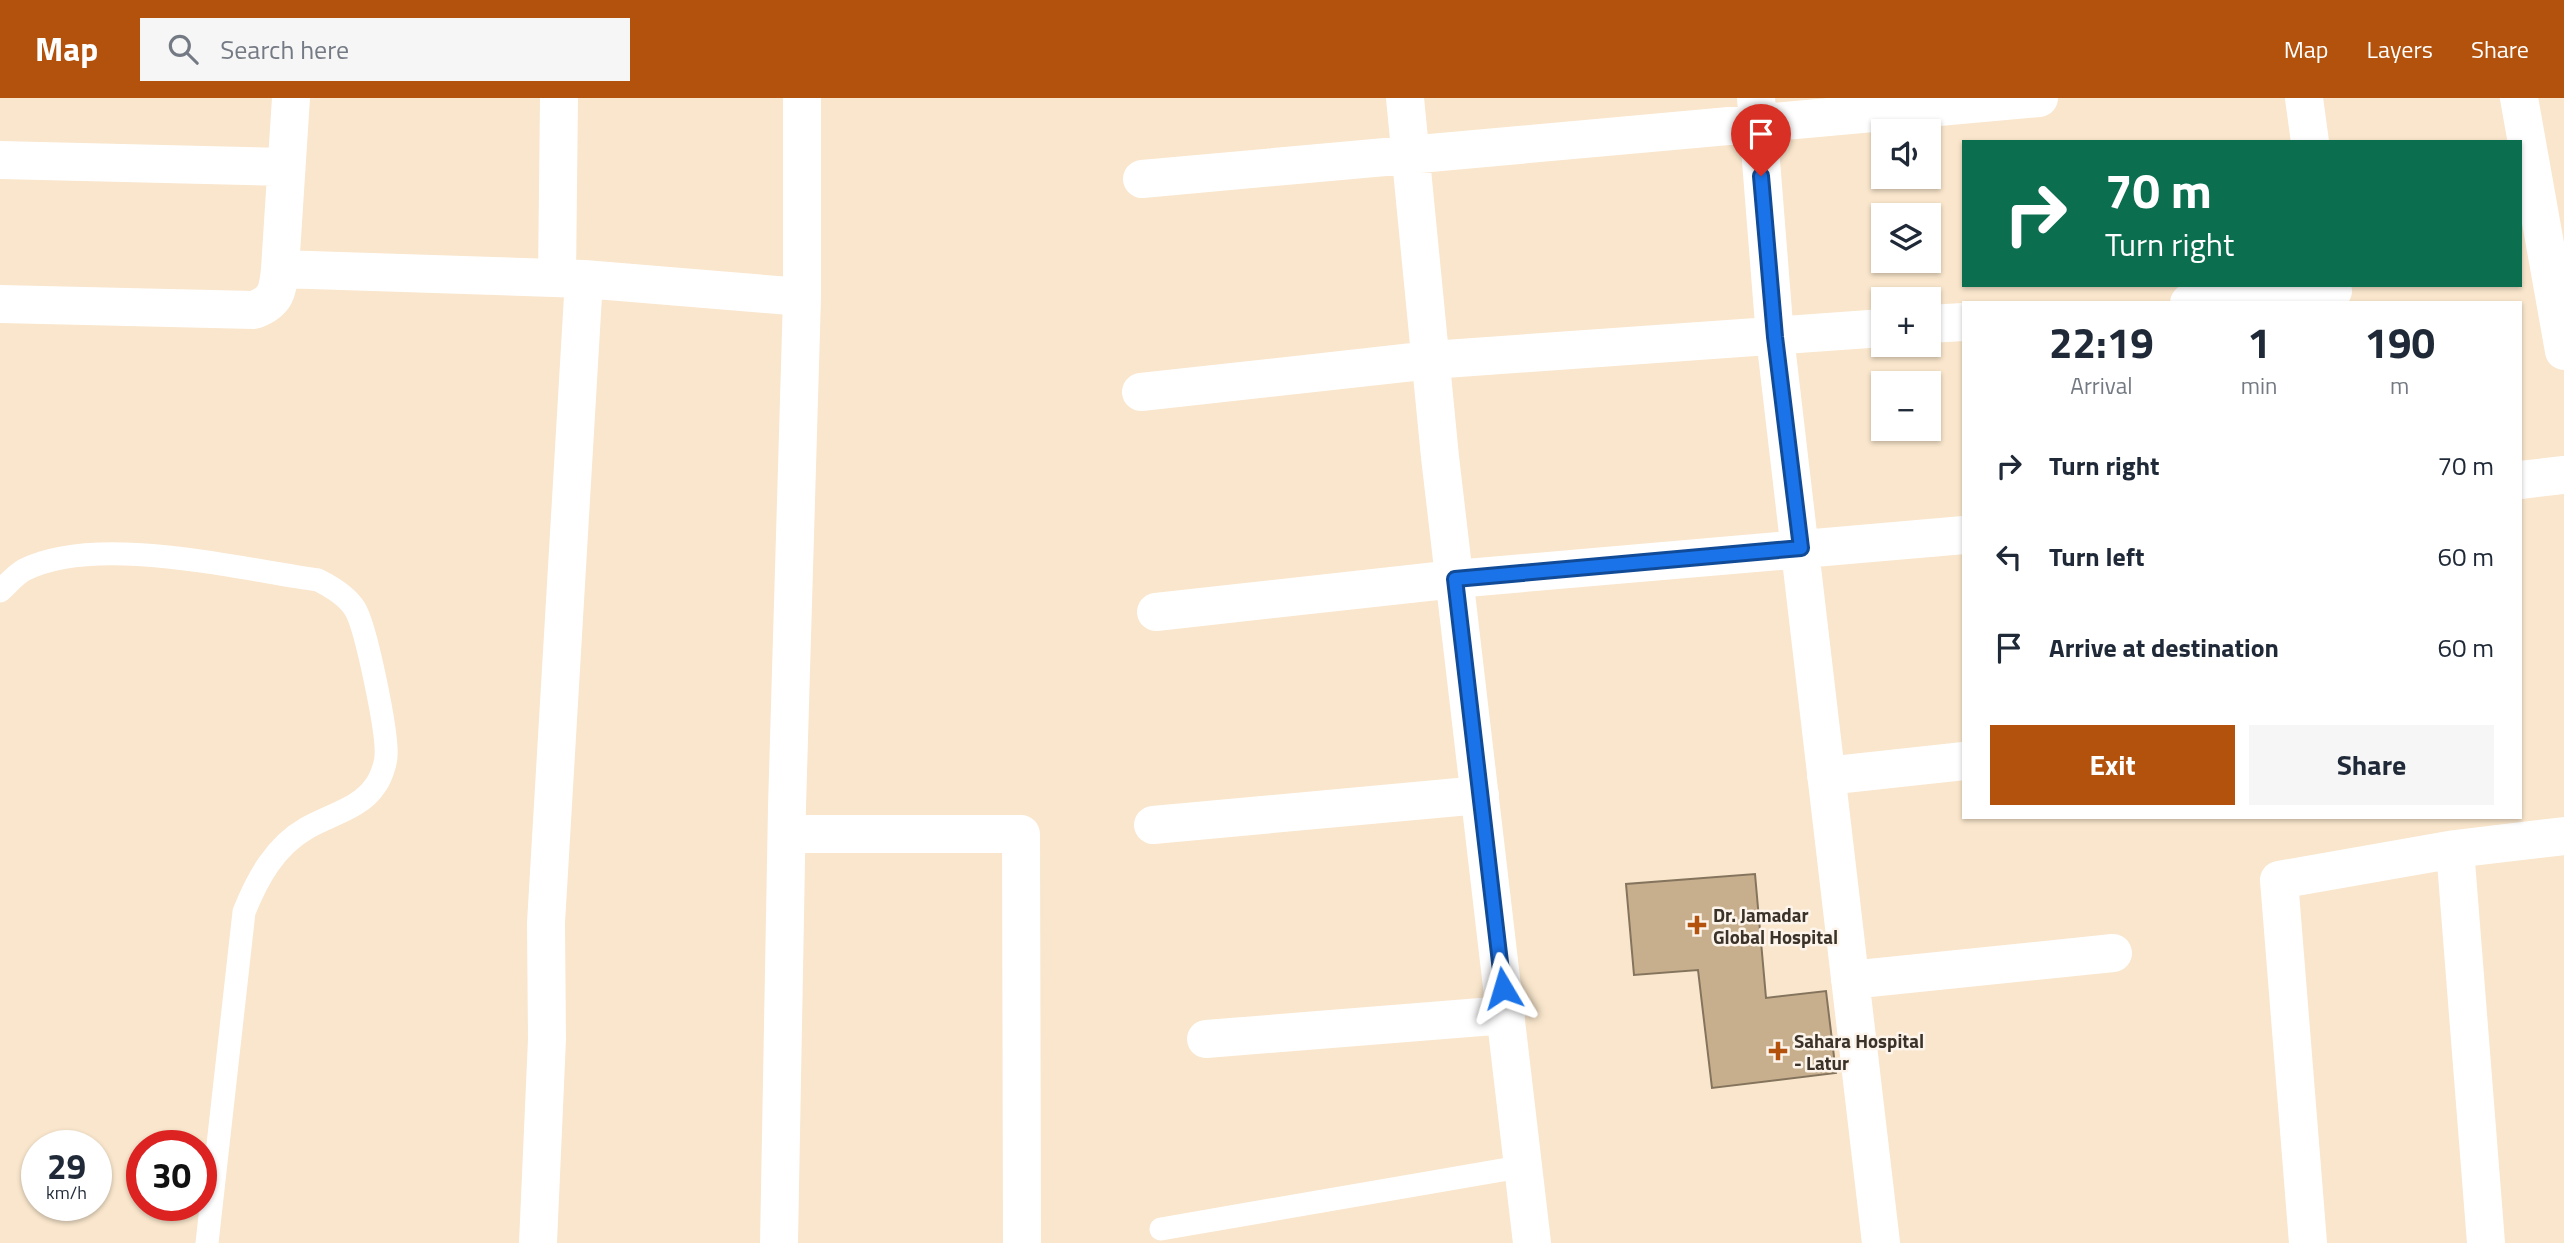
<!DOCTYPE html>
<html lang="en">
<head>
<meta charset="utf-8">
<style>
  :root { --surface:#fff; --page:#f6f6f7; --text:#1f2937; --muted:#747a83; --accent:#b2520c }
  body { margin:0; font-family:"Titillium Web",sans-serif; background:var(--page); color:var(--text); height:100vh; display:flex; flex-direction:column; font-size:26px; white-space:nowrap }
  * { box-sizing:border-box; margin:0 }
  p { font-size:23px; color:var(--muted) }
  .icon { flex:none; width:38px; height:38px; fill:none; stroke:currentColor; stroke-width:2; stroke-linecap:round; stroke-linejoin:round }
  .map { position:relative; flex:1; overflow:hidden }
  .drawer { position:absolute; left:1962px; top:203px; width:560px; height:518px; display:flex; flex-direction:column; background:var(--surface); border-radius:0px; box-shadow:0 2px 5px #0004 }
  .drawer>* { flex:none }
  .hud { position:absolute; left:1962px; top:42px; width:560px; height:147px; border-radius:0px; box-shadow:0 2px 5px #0004; background:#0b6e4f; color:#fff; overflow:hidden }
  .tools { position:absolute; left:1871px; top:21px; display:grid; gap:14px }
  .tools a { display:grid; place-items:center; width:70px; height:70px; border-radius:0px; background:var(--surface); box-shadow:0 2px 5px #0004; font-size:35px }
  .speed { position:absolute; left:21px; top:1032px; display:flex; gap:14px; font-size:35px; font-weight:700; text-align:center }
  .speed>* { display:grid; place-content:center; width:91px; height:91px; border-radius:50%; background:var(--surface); box-shadow:0 2px 5px #0004; line-height:1 }
  .speed small { font-size:18px; font-weight:400 }
  .speed .limit { border:10px solid #d22; background:#fff; color:#111 }
  .pin { position:absolute; display:grid; place-items:center; width:60px; height:60px; color:#fff; margin:-72px -30px; border-radius:50% 50% 50% 0; rotate:-45deg; box-shadow:0 0 7px #0007 }
  .pin .icon { rotate:45deg }
  .me { position:absolute; width:77px; margin:-38px; rotate:353deg; stroke-linejoin:round; filter:drop-shadow(0 0 5px #0008) }
  .turn { display:flex; align-items:center; gap:24px; height:147px; padding:0 28px; font-size:32px }
  .turn .icon { width:91px; height:91px; stroke-width:2.5 }
  .turn b { display:block; font-size:49px; line-height:60px }
  .eta { display:flex; justify-content:space-evenly; align-items:center; height:119px; text-align:center }
  .eta b { font-size:42px; font-weight:700; line-height:49px }
  .action { display:flex; gap:14px; margin-top:auto; padding:14px 28px }
  .action a { flex:1; height:80px; border-radius:0px; background:var(--accent); color:#fff; font-size:28px; font-weight:700; line-height:80px; text-align:center }
  .action a+a { background:var(--page); color:var(--text) }
  ul { padding:0; list-style:none }
  li { display:flex; align-items:center; gap:21px; height:91px; padding:0 28px }
  li div { flex:1 }
  li b { display:block; font-size:26px }
  li em { font-style:normal }
  header { display:flex; align-items:center; gap:42px; box-sizing:border-box; height:98px; padding:0 35px; background:var(--accent); color:#fff }
  header strong { font-size:33px }
  nav { display:flex; gap:38px; margin-inline-start:auto; font-size:24px }
  .search { width:490px; height:63px; background:var(--page); display:flex; align-items:center; gap:18px; box-sizing:border-box; padding:0 24px; border-radius:0px; color:var(--muted); font-size:26px }
  .map>svg:first-child { display:block }
  .building { fill:#c7af8e; stroke:#85745d; stroke-width:2 }
  .lines { fill:none; stroke-linecap:round; stroke-linejoin:round }
  .service { stroke:#fff; stroke-width:23 }
  .minor { stroke:#fff; stroke-width:38 }
  .route-casing { stroke:#114b97; stroke-width:18 }
  .route { stroke:#1a73e8; stroke-width:12 }
  .poi-dot { fill:#b2520c; stroke:#fdf5eb; stroke-width:2.5 }
  .labels { text-anchor:middle; dominant-baseline:central; stroke-width:5; stroke-linejoin:round; paint-order:stroke }
  .poi-label { font-size:19px; font-weight:bold; fill:#3b3329; stroke:#fdf5eb; text-anchor:start }
</style>
</head>
<body>
<header>
<strong>Map</strong>
<div class="search"><svg class="icon" aria-label="search" viewBox="0 0 24 24"><circle cx="10" cy="10" r="6"/><path d="M15 15l6 6"/></svg>Search here</div>
<nav><a>Map</a><a>Layers</a><a>Share</a></nav>
</header>
<div class="map">
<svg width="2564" height="1145" viewBox="0 0 2564 1145">
  <rect width="100%" height="100%" fill="#f9e6cc"/>
  <path class="building" d="M1755 776 1766 900 1826 893 1836 975 1712 990 1698 872 1634 877 1626 786Z"/>
  <g class="lines">
    <path class="service" d="M0 493C7 487 15 477 24 472 97 435 238 471 318 482 332 489 347 498 355 511 366 529 388 636 386 658 386 666 380 682 375 688 361 710 329 717 307 730 275 748 257 781 244 814L207 1145
      M1161 1131 1525 1068"/>
    <path class="minor" d="M291 0 280 171 584 181 802 199 787 709 779 1145
      M802 0V199
      M1405 0 1440 359 1532 1145
      M1756 0 1775 239 1881 1145
      M2304 0 2310 44
      M2519 0 2564 253
      M0 62 286 69
      M1142 81 2039 0
      M557 180 559 0
      M2189 205 2333 193
      M0 206 254 212C276 204 278 193 280 171
      M1928 226 1964 224
      M1141 294 1431 262 1883 230
      M2520 382 2564 377
      M1156 514 1455 481 1964 437
      M1826 678 1964 663
      M1153 727 1480 697
      M787 736H1021L1022 1145
      M2455 751 2564 738
      M1850 882 2113 855
      M1206 941 1506 917
      M538 1145 547 941 546 825 584 181
      M2308 1145 2279 782 2455 751 2486 1145"/>
  </g>
  <g class="lines">
    <g class="route-casing">
      <path id="route" d="M1503 890 1455 481 1801 450 1775 239 1761 78"/>
    </g>
    <use href="#route" class="route"/>
  </g>
  <g class="poi-dot">
    <path d="M1693.5 816.5h7v7h7v7h-7v7h-7v-7h-7v-7h7z"/>
    <path d="M1774.5 942.5h7v7h7v7h-7v7h-7v-7h-7v-7h7z"/>
  </g>
  <g class="labels">
    <g class="poi-label">
      <text x="1713" y="816">Dr. Jamadar<tspan x="1713" dy="22">Global Hospital</tspan></text>
      <text x="1794" y="942">Sahara Hospital<tspan x="1794" dy="22">- Latur</tspan></text>
    </g>
  </g>
</svg>
<div class="tools">
<a><svg class="icon" aria-label="sound" viewBox="0 0 24 24"><path d="M4 9h4l5-4v14l-5-4H4zM17 9q2 3 0 6"/></svg></a>
<a><svg class="icon" aria-label="layers" viewBox="0 0 24 24"><path d="M12 4l9 5-9 5-9-5zM3 14l9 5 9-5"/></svg></a>
<a>+</a>
<a>−</a>
</div>
<div class="speed"><div>29<small>km/h</small></div><div class="limit">30</div></div>
<div class="pin" style="left:1761px;top:78px;background:#d93025"><svg class="icon" aria-label="arrive" viewBox="0 0 24 24"><path d="M6 21V4h12l-3 4 3 4H6"/></svg></div>
<svg class="me" style="left:1503px;top:890px" viewBox="-20 -20 40 40"><path d="M0-17L14 15 0 8-14 15z" fill="#1a73e8" stroke="#fff" stroke-width="4"/></svg>
<div class="hud">
<div class="turn"><svg class="icon" aria-label="right" viewBox="0 0 24 24"><path d="M7 20v-9h11M14 6l5 5-5 5"/></svg><div><b>70 m</b>Turn right</div></div>
</div>
<section class="drawer">
<div class="eta">
<div><b>22:19</b><p>Arrival</p></div>
<div><b>1</b><p>min</p></div>
<div><b>190</b><p>m</p></div>
</div>
<ul>
<li><svg class="icon" aria-label="right" viewBox="0 0 24 24"><path d="M7 20v-9h11M14 6l5 5-5 5"/></svg><div><b>Turn right</b></div><em>70 m</em></li>
<li><svg class="icon" aria-label="left" viewBox="0 0 24 24"><path d="M17 20v-9H6M10 6l-5 5 5 5"/></svg><div><b>Turn left</b></div><em>60 m</em></li>
<li><svg class="icon" aria-label="arrive" viewBox="0 0 24 24"><path d="M6 21V4h12l-3 4 3 4H6"/></svg><div><b>Arrive at destination</b></div><em>60 m</em></li>
</ul>
<div class="action"><a>Exit</a><a>Share</a></div>
</section>
</div>
</body>
</html>
